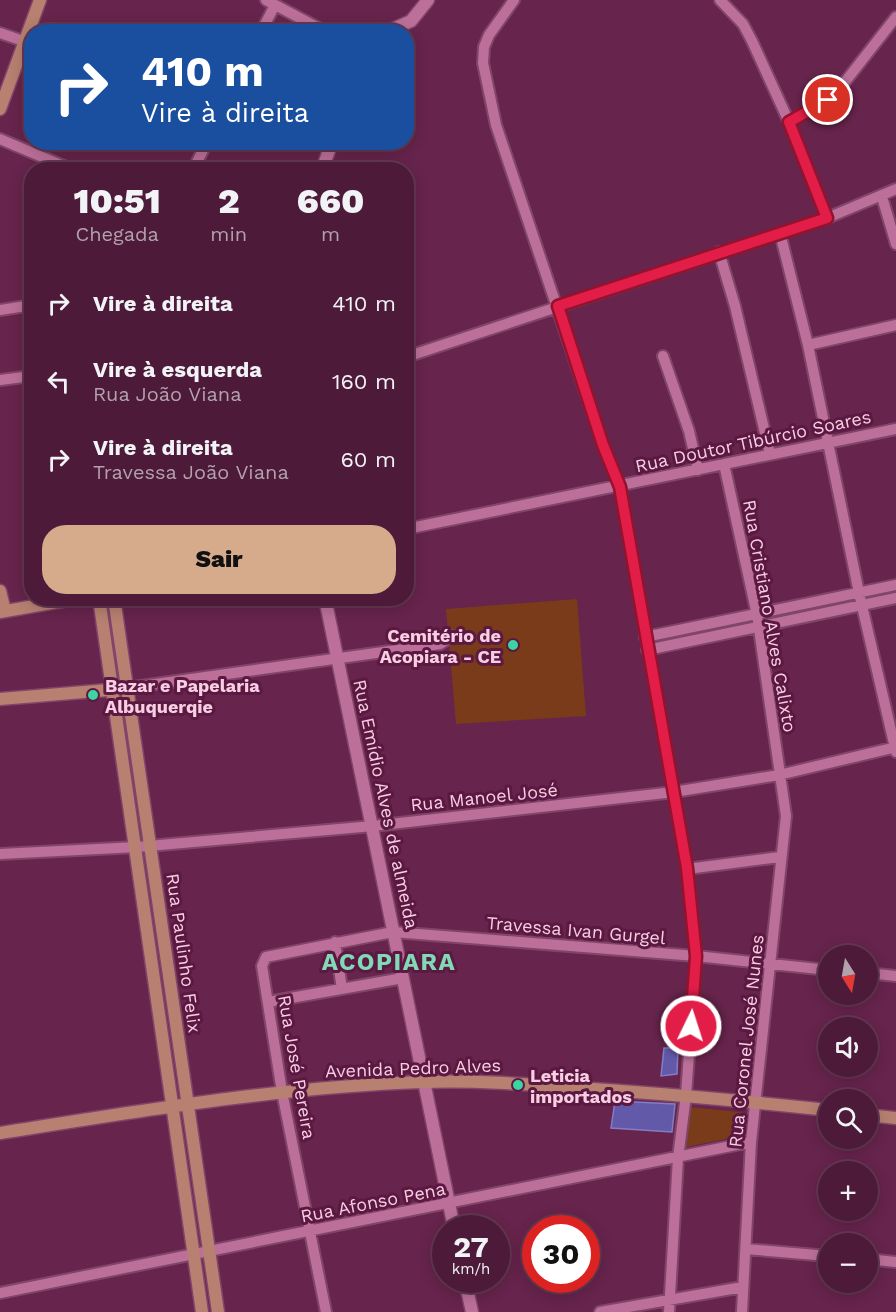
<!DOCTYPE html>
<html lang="pt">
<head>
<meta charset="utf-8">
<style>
  :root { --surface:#4d1b39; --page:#542441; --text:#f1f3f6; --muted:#b3a1ae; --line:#643953; --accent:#d6ab8b }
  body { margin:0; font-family:"Work Sans",sans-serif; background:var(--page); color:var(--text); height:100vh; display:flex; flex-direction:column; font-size:22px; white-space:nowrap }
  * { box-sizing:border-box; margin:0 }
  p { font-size:20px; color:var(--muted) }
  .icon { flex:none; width:33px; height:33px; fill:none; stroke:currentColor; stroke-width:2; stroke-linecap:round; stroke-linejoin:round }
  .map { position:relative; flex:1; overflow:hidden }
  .side { position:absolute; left:24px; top:162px; width:390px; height:444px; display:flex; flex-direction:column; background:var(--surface); border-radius:24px; box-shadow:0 3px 15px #0003,0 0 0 2px var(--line) }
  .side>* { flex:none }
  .hud { position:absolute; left:24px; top:24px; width:390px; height:126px; border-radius:24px; box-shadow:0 3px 15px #0003,0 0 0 2px var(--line); background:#1a4fa0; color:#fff; overflow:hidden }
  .needle { width:39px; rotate:169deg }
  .controls { position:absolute; left:818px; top:945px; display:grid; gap:12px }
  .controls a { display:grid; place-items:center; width:60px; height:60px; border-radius:50%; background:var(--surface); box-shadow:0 3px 15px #0003,0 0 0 2px var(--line); font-size:30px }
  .speed { position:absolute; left:432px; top:1215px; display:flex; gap:12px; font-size:30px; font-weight:700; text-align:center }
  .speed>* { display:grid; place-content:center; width:78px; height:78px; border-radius:50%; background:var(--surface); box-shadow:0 3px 15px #0003,0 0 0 2px var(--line); line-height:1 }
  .speed small { font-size:15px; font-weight:400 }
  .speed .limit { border:9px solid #d22; background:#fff; color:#111 }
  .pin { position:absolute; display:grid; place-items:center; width:51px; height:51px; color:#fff; margin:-26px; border:3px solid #fff; border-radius:50%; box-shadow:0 2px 6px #0007 }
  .me { position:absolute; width:66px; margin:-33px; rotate:4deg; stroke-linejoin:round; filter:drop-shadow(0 0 4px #0008) }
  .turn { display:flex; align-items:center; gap:21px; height:126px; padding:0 18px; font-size:27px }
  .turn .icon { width:78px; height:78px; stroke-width:2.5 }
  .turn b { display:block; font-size:42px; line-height:51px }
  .eta { display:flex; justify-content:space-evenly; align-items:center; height:102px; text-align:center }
  .eta b { font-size:36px; font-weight:800; line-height:42px }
  .action { display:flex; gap:12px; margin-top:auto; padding:12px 18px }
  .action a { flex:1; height:69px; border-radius:24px; background:var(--accent); color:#111; font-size:24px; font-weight:800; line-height:69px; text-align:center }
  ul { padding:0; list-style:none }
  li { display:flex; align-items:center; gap:18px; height:78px; padding:0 18px }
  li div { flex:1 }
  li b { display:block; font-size:22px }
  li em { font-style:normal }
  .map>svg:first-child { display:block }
  .green { fill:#793b19 }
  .building { fill:#6259a9; stroke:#837dc6; stroke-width:1.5 }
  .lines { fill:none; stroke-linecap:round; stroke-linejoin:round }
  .minor-casing { stroke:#81456a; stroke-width:14 }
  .tertiary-casing { stroke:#81456a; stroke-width:15 }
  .secondary-casing { stroke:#81456a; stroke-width:15 }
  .minor { stroke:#bc7099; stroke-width:10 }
  .tertiary { stroke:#bc7099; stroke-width:12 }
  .secondary { stroke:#b78070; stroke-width:12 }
  .route-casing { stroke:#92132f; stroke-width:15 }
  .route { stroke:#e11d48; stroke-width:10 }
  .poi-dot { fill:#3dd4a3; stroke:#5b1841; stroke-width:2 }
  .labels { text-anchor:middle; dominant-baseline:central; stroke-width:6; stroke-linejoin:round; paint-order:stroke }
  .street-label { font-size:18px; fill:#f8cee3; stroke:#5b1841 }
  .poi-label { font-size:18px; font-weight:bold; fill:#f8cee3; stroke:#5b1841; text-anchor:start }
  .district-label { font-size:24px; font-weight:bold; letter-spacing:1.5px; fill:#81d9b6; stroke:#5b1841 }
</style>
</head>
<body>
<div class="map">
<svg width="896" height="1312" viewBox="0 0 896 1312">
  <rect width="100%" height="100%" fill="#67244c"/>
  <path class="green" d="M577 599 586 716 456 724 446 609Z
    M690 1107 749 1113 745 1135 686 1147Z"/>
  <path class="building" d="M664 1048H678L677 1074 661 1076Z
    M615 1101 675 1104 672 1132 611 1128Z"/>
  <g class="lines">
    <g class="minor-casing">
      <path id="minor" d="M266 0 326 32
        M514 0 489 35 484 47 483 63 496 125 603 445 620 487 687 869 696 956 686 1095 678 1158 669 1312
        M720 0 743 24 752 41 789 122 827 218
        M261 32 275 5
        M0 33 32 44
        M789 122 828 100 841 87 896 17
        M0 139 73 170
        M193 170 207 142
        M882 197 896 244
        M780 233 808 345 859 593 896 752
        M719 252 735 306 770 454
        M0 310 32 305
        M808 345 896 325
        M663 356 689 431 698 470
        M406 357 827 218 896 189
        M0 380 32 376
        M724 464 757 615 786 816 751 1142 742 1312
        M406 529 896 429
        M645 637 896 585
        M647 650 896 598
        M127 688 440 644 452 636
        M0 854 137 847 373 826 674 792 779 775 896 747
        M687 869 780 857
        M335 942 342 989
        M867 973 896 976
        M268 1002 403 978
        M746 1249 828 1256
        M867 1259 896 1262
        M0 1293 751 1142
        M326 1312 282 1092 262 966 266 957 393 932 696 956 828 970
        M600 1312 743 1287"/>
    </g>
    <g class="tertiary-casing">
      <path id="tertiary" d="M386 32 411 21 428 0
        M322 170 332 142
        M325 598 454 1228
        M465 1280 472 1312"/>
    </g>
    <g class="secondary-casing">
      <path id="secondary" d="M0 109 40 0
        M0 591 5 611
        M99 598 202 1312
        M114 598 218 1312
        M0 612 79 598
        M0 699 120 689
        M867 1115 896 1118
        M0 1133C140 1111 280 1087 422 1082 473 1080 525 1084 576 1088 660 1093 744 1101 828 1110"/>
    </g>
    <use href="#minor" class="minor"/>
    <use href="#tertiary" class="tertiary"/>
    <use href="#secondary" class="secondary"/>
  </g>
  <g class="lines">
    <g class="route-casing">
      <path id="route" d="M691 1026 696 956 687 868 620 487 603 445 558 306 827 218 789 122 828 100"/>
    </g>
    <use href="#route" class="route"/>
  </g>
  <g class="poi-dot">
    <circle cx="513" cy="645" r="6"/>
    <circle cx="93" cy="695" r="6"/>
    <circle cx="518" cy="1085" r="6"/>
  </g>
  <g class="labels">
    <g class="street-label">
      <text transform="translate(753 441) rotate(-12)">Rua Doutor Tibúrcio Soares</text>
      <text transform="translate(770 616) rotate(80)">Rua Cristiano Alves Calixto</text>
      <text transform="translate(484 797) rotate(-6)">Rua Manoel José</text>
      <text transform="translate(386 804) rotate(78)">Rua Emídio Alves de almeida</text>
      <text transform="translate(576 930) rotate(5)">Travessa Ivan Gurgel</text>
      <text transform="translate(184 953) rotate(82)">Rua Paulinho Felix</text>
      <text transform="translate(746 1041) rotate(-84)">Rua Coronel José Nunes</text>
      <text transform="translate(297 1067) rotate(80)">Rua José Pereira</text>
      <text transform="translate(413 1068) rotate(-2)">Avenida Pedro Alves</text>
      <text transform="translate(373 1202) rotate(-11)">Rua Afonso Pena</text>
    </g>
    <g class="poi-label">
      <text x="501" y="635" text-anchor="end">Cemitério de<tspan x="501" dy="21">Acopiara - CE</tspan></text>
      <text x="105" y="685">Bazar e Papelaria<tspan x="105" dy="21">Albuquerqie</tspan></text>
      <text x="530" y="1075">Leticia<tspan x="530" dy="21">importados</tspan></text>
    </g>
    <g class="district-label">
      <text x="389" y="962">ACOPIARA</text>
    </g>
  </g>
</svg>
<div class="controls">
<a><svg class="needle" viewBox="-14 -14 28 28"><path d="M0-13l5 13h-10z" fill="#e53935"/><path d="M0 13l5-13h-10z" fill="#b3a1ae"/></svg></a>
<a><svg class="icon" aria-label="sound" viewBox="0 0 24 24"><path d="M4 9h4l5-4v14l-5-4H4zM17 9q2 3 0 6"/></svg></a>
<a><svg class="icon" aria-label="search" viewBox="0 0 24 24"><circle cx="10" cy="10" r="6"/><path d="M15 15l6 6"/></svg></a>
<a>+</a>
<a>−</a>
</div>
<div class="speed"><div>27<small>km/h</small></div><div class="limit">30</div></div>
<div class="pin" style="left:828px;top:100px;background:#d93025"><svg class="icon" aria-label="arrive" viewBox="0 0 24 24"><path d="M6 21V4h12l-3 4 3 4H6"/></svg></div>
<svg class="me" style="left:691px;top:1026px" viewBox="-20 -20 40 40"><circle r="17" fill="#e11d48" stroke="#fff" stroke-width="3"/><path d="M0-11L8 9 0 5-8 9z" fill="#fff"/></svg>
<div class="hud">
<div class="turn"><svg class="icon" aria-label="right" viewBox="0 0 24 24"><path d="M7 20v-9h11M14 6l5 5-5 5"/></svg><div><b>410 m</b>Vire à direita</div></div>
</div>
<section class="side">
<div class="eta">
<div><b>10:51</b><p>Chegada</p></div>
<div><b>2</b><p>min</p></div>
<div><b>660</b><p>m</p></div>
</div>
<ul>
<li><svg class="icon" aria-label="right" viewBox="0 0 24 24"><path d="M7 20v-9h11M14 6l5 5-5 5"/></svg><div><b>Vire à direita</b></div><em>410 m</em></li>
<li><svg class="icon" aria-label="left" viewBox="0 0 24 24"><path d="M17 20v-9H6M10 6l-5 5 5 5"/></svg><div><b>Vire à esquerda</b><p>Rua João Viana</p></div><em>160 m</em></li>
<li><svg class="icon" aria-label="right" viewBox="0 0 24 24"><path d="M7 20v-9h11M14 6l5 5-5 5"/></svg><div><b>Vire à direita</b><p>Travessa João Viana</p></div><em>60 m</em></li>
</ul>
<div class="action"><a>Sair</a></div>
</section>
</div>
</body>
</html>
